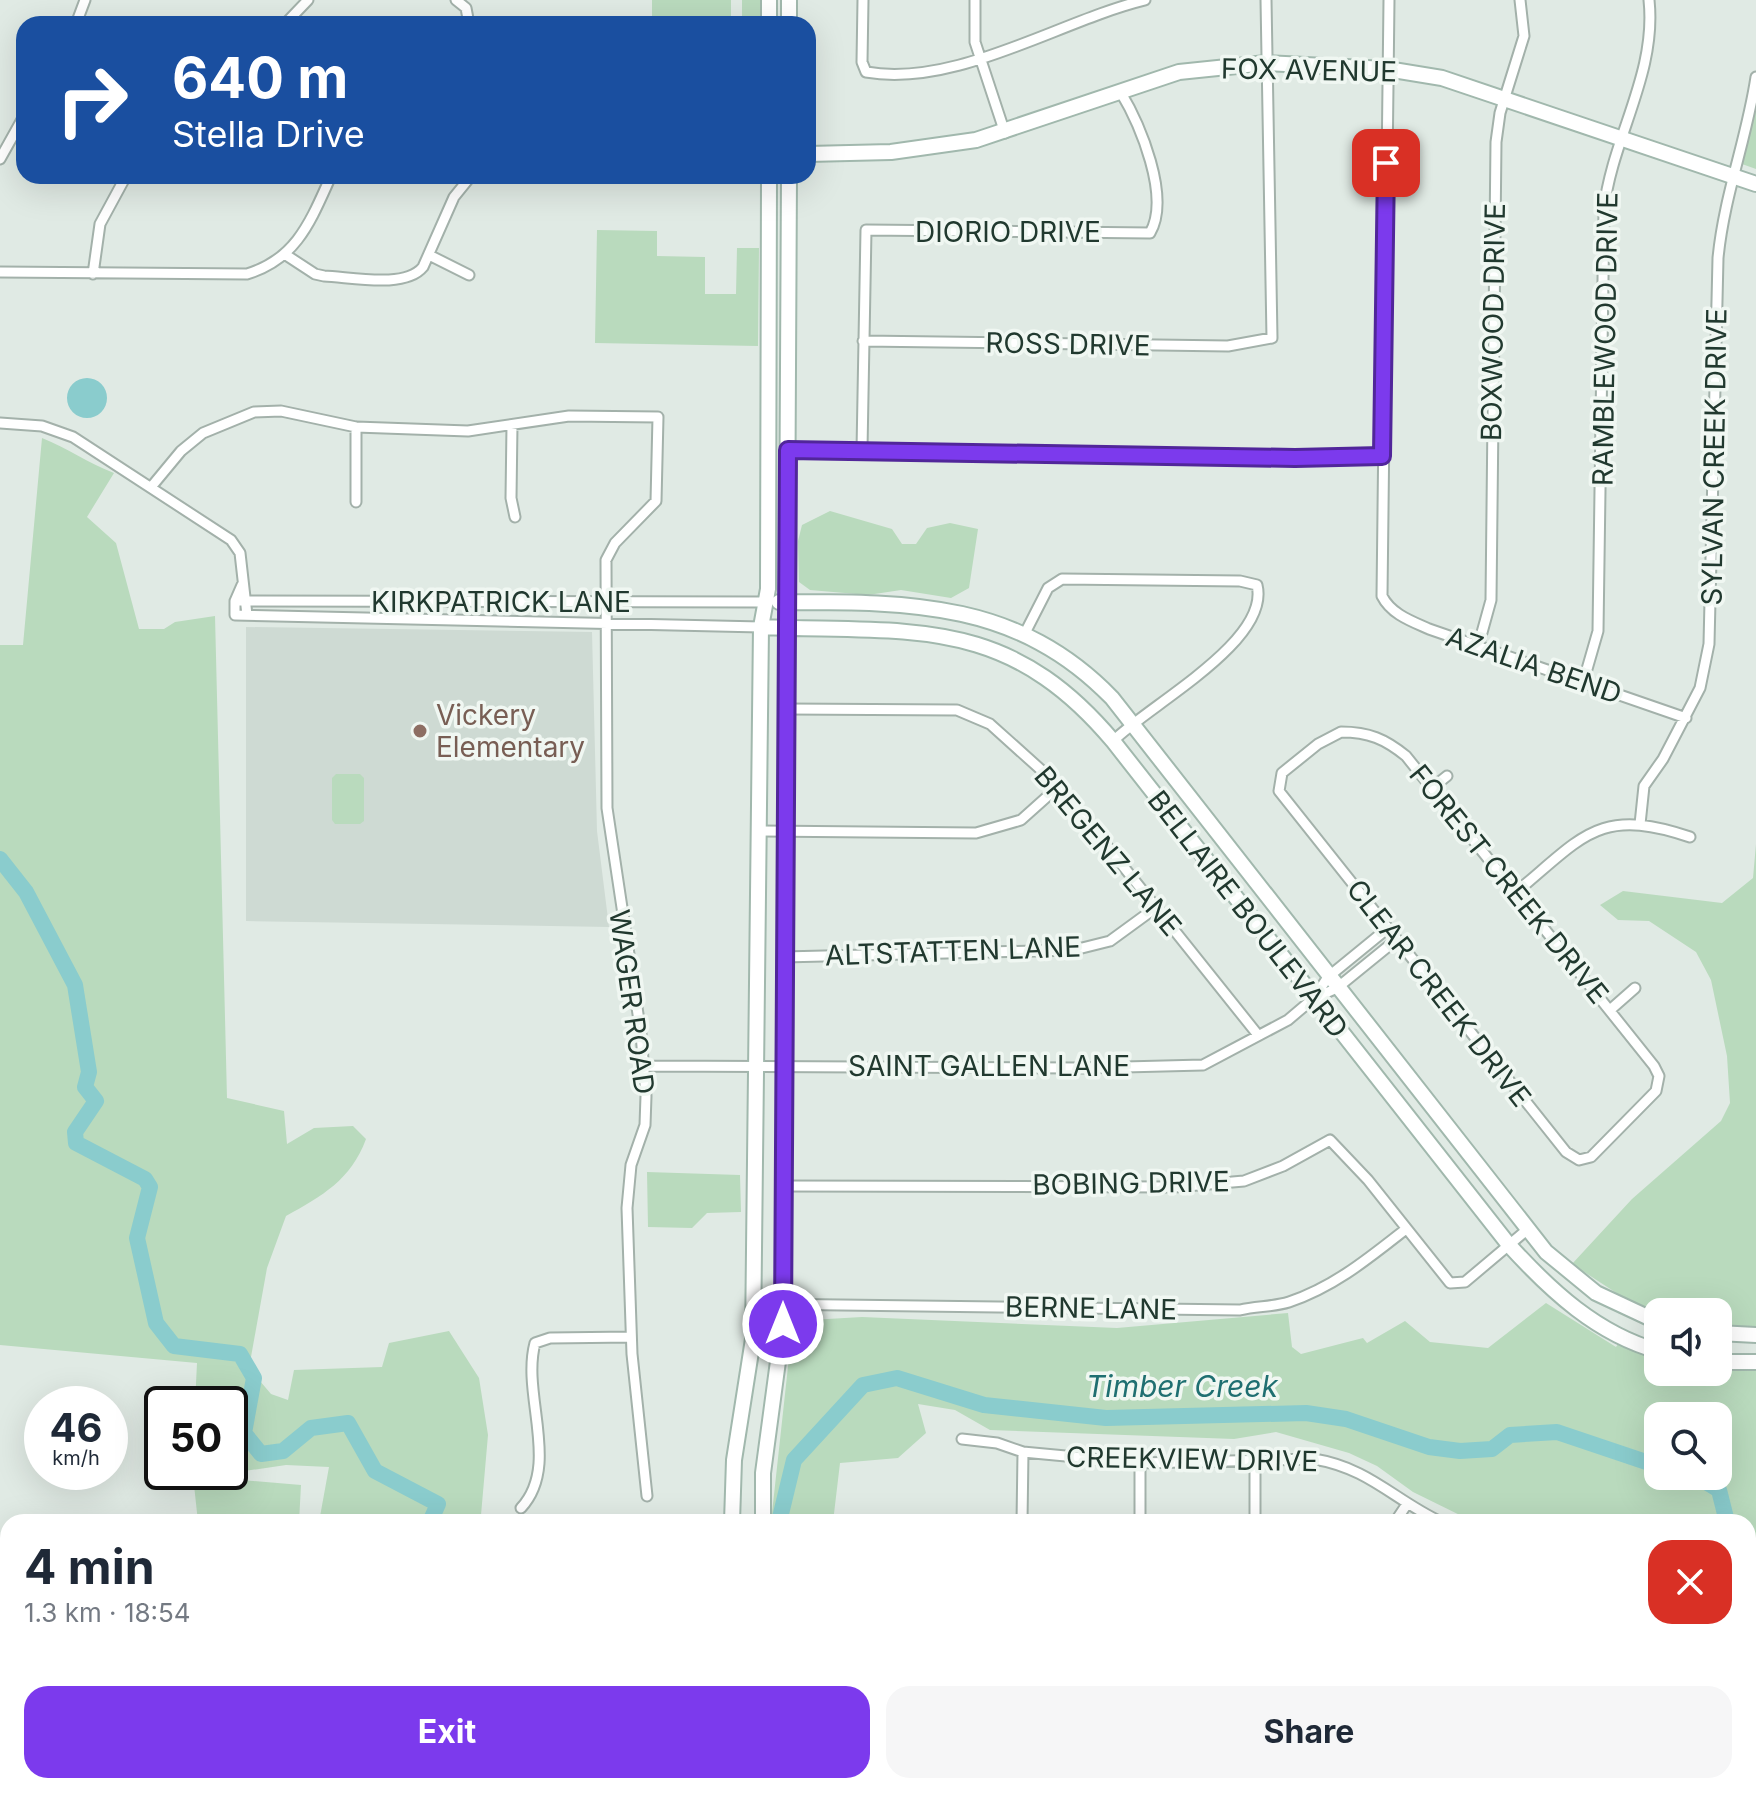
<!DOCTYPE html>
<html lang="en">
<head>
<meta charset="utf-8">
<style>
  :root { --surface:#fff; --page:#f6f6f7; --text:#1f2937; --muted:#747a83; --accent:#7c3aed }
  body { margin:0; font-family:Inter,sans-serif; background:var(--page); color:var(--text); height:100vh; display:flex; flex-direction:column; font-size:30px; white-space:nowrap }
  * { box-sizing:border-box; margin:0 }
  p { font-size:26px; color:var(--muted) }
  .icon { flex:none; width:44px; height:44px; fill:none; stroke:currentColor; stroke-width:2; stroke-linecap:round; stroke-linejoin:round }
  .map { position:relative; flex:1; overflow:hidden }
  .sheet { position:absolute; left:0px; top:1514px; width:1756px; height:280px; display:flex; flex-direction:column; background:var(--surface); border-radius:24px 24px 0 0; box-shadow:0 8px 32px #0002 }
  .sheet>* { flex:none }
  .top-card { position:absolute; left:16px; top:16px; width:800px; height:168px; border-radius:24px; box-shadow:0 8px 32px #0002; background:#1a4fa0; color:#fff; overflow:hidden }
  .tools { position:absolute; left:1644px; top:1298px; display:grid; gap:16px }
  .tools a { display:grid; place-items:center; width:88px; height:88px; border-radius:16px; background:var(--surface); box-shadow:0 8px 32px #0002; font-size:40px }
  .speed { position:absolute; left:24px; top:1386px; display:flex; gap:16px; font-size:40px; font-weight:700; text-align:center }
  .speed>* { display:grid; place-content:center; width:104px; height:104px; border-radius:50%; background:var(--surface); box-shadow:0 8px 32px #0002; line-height:1 }
  .speed small { font-size:20px; font-weight:400 }
  .speed .limit { border:4px solid #111; border-radius:12px; background:#fff; color:#111 }
  .pin { position:absolute; display:grid; place-items:center; width:68px; height:68px; color:#fff; margin:-34px; border-radius:16px; box-shadow:0 4px 12px #0006 }
  .me { position:absolute; width:88px; margin:-44px; rotate:0deg; stroke-linejoin:round; filter:drop-shadow(0 0 6px #0008) }
  .turn { display:flex; align-items:center; gap:28px; height:168px; padding:0 24px; font-size:36px }
  .turn .icon { width:104px; height:104px; stroke-width:2.5 }
  .turn b { display:block; font-size:56px; line-height:68px }
  .round { display:grid; place-items:center; flex:none; width:84px; height:84px; border-radius:24px; background:var(--page) }
  .headline { display:flex; align-items:center; justify-content:space-between; height:136px; padding:0 24px }
  h1 { font-size:48px; font-weight:700; line-height:60px }
  .action { display:flex; gap:16px; margin-top:auto; padding:16px 24px }
  .action a { flex:1; height:92px; border-radius:24px; background:var(--accent); color:#fff; font-size:32px; font-weight:700; line-height:92px; text-align:center }
  .action a+a { background:var(--page); color:var(--text) }
  .map>svg:first-child { display:block }
  .built { fill:#cedad3 }
  .green { fill:#b9dabd; fill-rule:evenodd }
  .water { fill:#8acccd }
  .lines { fill:none; stroke-linecap:round; stroke-linejoin:round }
  .stream { stroke:#8acccd; stroke-width:3 }
  .river { stroke:#8acccd; stroke-width:16 }
  .street-casing { stroke:#a3b1aa; stroke-width:13 }
  .secondary-casing { stroke:#a1b8ad; stroke-width:18 }
  .street { stroke:#fff; stroke-width:9 }
  .secondary { stroke:#fff; stroke-width:14 }
  .route-casing { stroke:#51269a; stroke-width:20 }
  .route { stroke:#7c3aed; stroke-width:14 }
  .education-dot { fill:#8d6e63; stroke:#f0f7f2; stroke-width:3 }
  .labels { text-anchor:middle; dominant-baseline:central; stroke-width:7; stroke-linejoin:round; paint-order:stroke }
  .street-label { font-size:28px; fill:#21392f; stroke:#f0f7f2 }
  .education-label { font-size:28px; fill:#785e54; stroke:#f0f7f2; text-anchor:start }
  .water-label { font-size:30px; font-style:italic; fill:#1f6f71; stroke:#f0f7f2 }
</style>
</head>
<body>
<div class="map">
<svg width="1756" height="1794" viewBox="0 0 1756 1794">
  <rect width="100%" height="100%" fill="#e0eae4"/>
  <path class="built" d="M246 627 592 632 597 831 609 927 246 921Z"/>
  <path class="green" d="M652 0H731V24H652Z
    M742 0H762L764 24H742Z
    M1756 105V169L1742 164Z
    M597 230 657 231V256L705 257V294H736L737 248H759L758 346 595 343Z
    M42 438C67 448 88 463 114 473L87 517 116 543 139 629H164L175 622 215 616 227 1098 284 1111 287 1144 314 1128 353 1126 366 1139C351 1180 322 1196 286 1216L267 1268 249 1368 271 1394 288 1400 294 1370 382 1367 389 1343 449 1331 479 1378 488 1435 481 1515 487 1522H319L329 1467 286 1465 231 1473 230 1404H195L197 1363 0 1345V645H23Z
    M830 511 892 529 902 544H916L927 528 950 523 978 529 969 588 951 598 901 590 868 595 810 590 799 582 798 541 802 525Z
    M336 774H360L364 778V821L360 824H335L332 820V778Z
    M1756 844V1327L1718 1326V1312L1658 1314 1644 1311 1572 1264 1632 1199 1721 1121 1730 1103 1727 1056 1711 980 1696 952 1649 921 1618 920 1600 905 1623 891 1722 903 1753 878Z
    M647 1172 740 1175 741 1212 707 1213 692 1228 648 1227Z
    M1546 1303 1616 1347 1620 1341 1658 1356V1372H1718V1366L1756 1367V1794H1738V1786H1748V1522H1474L1413 1492 1377 1466 1349 1453 1276 1432 1234 1439 990 1430 955 1410 918 1404 926 1433 898 1458 840 1463 833 1522H771L793 1321 862 1317 1117 1328 1288 1313 1292 1347 1301 1354 1363 1338 1367 1343 1405 1321 1430 1342 1488 1348ZM1658 1416H1718V1476H1658Z
    M219 1478 301 1485 299 1522H198L194 1485Z
    M195 1786H263L259 1794H195Z
    M295 1786H719L718 1794H294Z"/>
  <path class="water" d="M67 398a20 20 0 1 1 40 0a20 20 0 1 1-40 0Z"/>
  <g class="lines">
    <path class="stream" d="M324 1794 325 1786"/>
    <path class="river" d="M0 859 26 892 75 985 89 1072 85 1087 96 1101 75 1132 76 1143 145 1179 150 1187 137 1238 156 1323 174 1346 240 1354 254 1378 244 1433 261 1454 283 1451 311 1428 348 1423 375 1471 438 1504 430 1522
      M1696 1476 1719 1490 1727 1522
      M779 1522 794 1460 863 1385 897 1378 984 1405 1106 1418 1306 1413 1346 1419 1429 1447 1460 1451 1492 1449 1510 1435 1557 1432 1658 1466
      M1748 1672 1756 1685
      M451 1786H473"/>
    <g class="street-casing">
      <path id="street" d="M456 0 466 8 469 24
        M863 0 862 62 866 72C956 88 1059 21 1145 0
        M975 0V42L1005 133
        M1389 0 1382 596C1391 614 1411 621 1429 629L1686 718
        M76 24 85 0
        M285 24 308 0
        M0 159 24 116
        M286 255 315 274 324 276C351 277 405 289 423 267L454 197 471 176
        M429 255 469 275
        M0 272 247 274C297 259 311 220 331 176
        M93 274 100 224 126 176
        M863 341 1228 346 1272 338 1266 0
        M0 423 42 426 73 437 231 540 240 553 247 615
        M512 425 511 498 515 517
        M356 427V502
        M788 450 1295 458 1382 456
        M862 450 866 230 1150 233C1171 197 1140 124 1120 91
        M152 486 181 451 203 433 254 412 281 411 356 427 468 431 569 416 658 417 656 501 615 543 606 560 607 808 641 1034 646 1096 645 1125 631 1165 627 1208 632 1354 647 1496
        M242 585 235 601V615L761 627
        M235 601 767 602
        M1025 633 1048 588 1062 579 1240 581 1257 585C1271 641 1149 705 1113 741
        M1478 647 1491 600 1496 142 1500 113 1524 36 1520 0
        M1583 683 1598 631 1604 209C1612 138 1657 74 1649 0
        M786 709 957 710 990 724 1059 786 1258 1035
        M1341 732C1369 732 1385 739 1406 756L1654 1066 1659 1076 1656 1091 1591 1157 1579 1160 1566 1152 1279 791 1282 773 1318 744Z
        M1432 788 1447 776
        M1640 824 1644 786 1663 759 1700 688 1709 644 1718 258C1724 196 1747 138 1756 77
        M759 831 976 833 1021 820 1059 786
        M1515 893C1583 837 1598 806 1690 837
        M783 957 1074 950 1110 941 1158 906
        M1317 997 1337 988 1396 940
        M1610 1010 1635 988
        M644 1066 1085 1068 1203 1065 1288 1020 1314 998 1328 977 1388 928
        M782 1186 1175 1187 1244 1181 1283 1166 1330 1140 1368 1180 1450 1283 1465 1282 1528 1229
        M754 1304 1240 1310C1256 1306 1273 1307 1289 1302 1334 1287 1369 1258 1406 1229
        M962 1439 997 1443 1023 1452 1140 1463 1314 1459C1369 1468 1394 1500 1441 1522
        M1255 1460V1522
        M1140 1463V1522
        M521 1508C561 1465 521 1395 535 1343L550 1338 631 1337
        M1022 1522 1023 1452
        M1395 1522 1407 1504
        M0 1617 8 1618
        M1141 1786V1794
        M1257 1786V1794
        M282 1794 283 1786
        M1368 1794V1786
        M1475 1794V1786
        M1581 1794V1786
        M1681 1794 1682 1786"/>
    </g>
    <g class="secondary-casing">
      <path id="secondary" d="M769 0V24
        M789 0V24
        M808 154 891 152 976 140 1179 72 1266 63 1387 69 1442 78 1756 184
        M779 602C908 602 1017 600 1112 698L1546 1252 1596 1293 1658 1322
        M761 627C911 633 1006 614 1113 741L1509 1245C1551 1291 1597 1334 1658 1351
        M1718 1333 1756 1335
        M1718 1362H1756
        M732 1522 734 1460 753 1339 761 627 768 589 769 176
        M763 1522V1473L783 1324 789 176
        M729 1794 730 1786
        M756 1794 757 1786"/>
    </g>
    <use href="#street" class="street"/>
    <use href="#secondary" class="secondary"/>
  </g>
  <g class="lines">
    <g class="route-casing">
      <path id="route" d="M783 1324 788 450 1295 458 1382 456 1386 163"/>
    </g>
    <use href="#route" class="route"/>
  </g>
  <circle class="education-dot" cx="420" cy="731" r="8"/>
  <g class="labels">
    <g class="street-label">
      <text transform="translate(1309 70) rotate(1)">FOX AVENUE</text>
      <text x="1008" y="232">DIORIO DRIVE</text>
      <text transform="translate(1493 322) rotate(-89)">BOXWOOD DRIVE</text>
      <text transform="translate(1605 339) rotate(-89)">RAMBLEWOOD DRIVE</text>
      <text transform="translate(1068 344) rotate(1)">ROSS DRIVE</text>
      <text transform="translate(1714 457) rotate(-89)">SYLVAN CREEK DRIVE</text>
      <text x="501" y="602">KIRKPATRICK LANE</text>
      <text transform="translate(1534 665) rotate(19)">AZALIA BEND</text>
      <text transform="translate(1108 851) rotate(50)">BREGENZ LANE</text>
      <text transform="translate(1509 884) rotate(51)">FOREST CREEK DRIVE</text>
      <text transform="translate(1248 914) rotate(52)">BELLAIRE BOULEVARD</text>
      <text transform="translate(953 951) rotate(-2)">ALTSTATTEN LANE</text>
      <text transform="translate(1439 993) rotate(52)">CLEAR CREEK DRIVE</text>
      <text transform="translate(632 1002) rotate(82)">WAGER ROAD</text>
      <text x="989" y="1066">SAINT GALLEN LANE</text>
      <text transform="translate(1131 1183) rotate(-1)">BOBING DRIVE</text>
      <text transform="translate(1091 1308) rotate(1)">BERNE LANE</text>
      <text transform="translate(1192 1459) rotate(1)">CREEKVIEW DRIVE</text>
    </g>
    <g class="education-label">
      <text x="436" y="715">Vickery<tspan x="436" dy="32">Elementary</tspan></text>
    </g>
    <g class="water-label">
      <text x="1182" y="1386">Timber Creek</text>
    </g>
  </g>
</svg>
<div class="tools">
<a><svg class="icon" aria-label="sound" viewBox="0 0 24 24"><path d="M4 9h4l5-4v14l-5-4H4zM17 9q2 3 0 6"/></svg></a>
<a><svg class="icon" aria-label="search" viewBox="0 0 24 24"><circle cx="10" cy="10" r="6"/><path d="M15 15l6 6"/></svg></a>
</div>
<div class="speed"><div>46<small>km/h</small></div><div class="limit">50</div></div>
<div class="pin" style="left:1386px;top:163px;background:#d93025"><svg class="icon" aria-label="arrive" viewBox="0 0 24 24"><path d="M6 21V4h12l-3 4 3 4H6"/></svg></div>
<svg class="me" style="left:783px;top:1324px" viewBox="-20 -20 40 40"><circle r="17" fill="#7c3aed" stroke="#fff" stroke-width="3"/><path d="M0-11L8 9 0 5-8 9z" fill="#fff"/></svg>
<div class="top-card">
<div class="turn"><svg class="icon" aria-label="right" viewBox="0 0 24 24"><path d="M7 20v-9h11M14 6l5 5-5 5"/></svg><div><b>640 m</b>Stella Drive</div></div>
</div>
<section class="sheet">
<div class="headline"><div><h1>4 min</h1><p>1.3 km · 18:54</p></div><a class="round" style="background:#d93025;color:#fff"><svg class="icon" aria-label="close" viewBox="0 0 24 24"><path d="M6 6l12 12M18 6L6 18"/></svg></a></div>
<div class="action"><a>Exit</a><a>Share</a></div>
</section>
</div>
</body>
</html>
